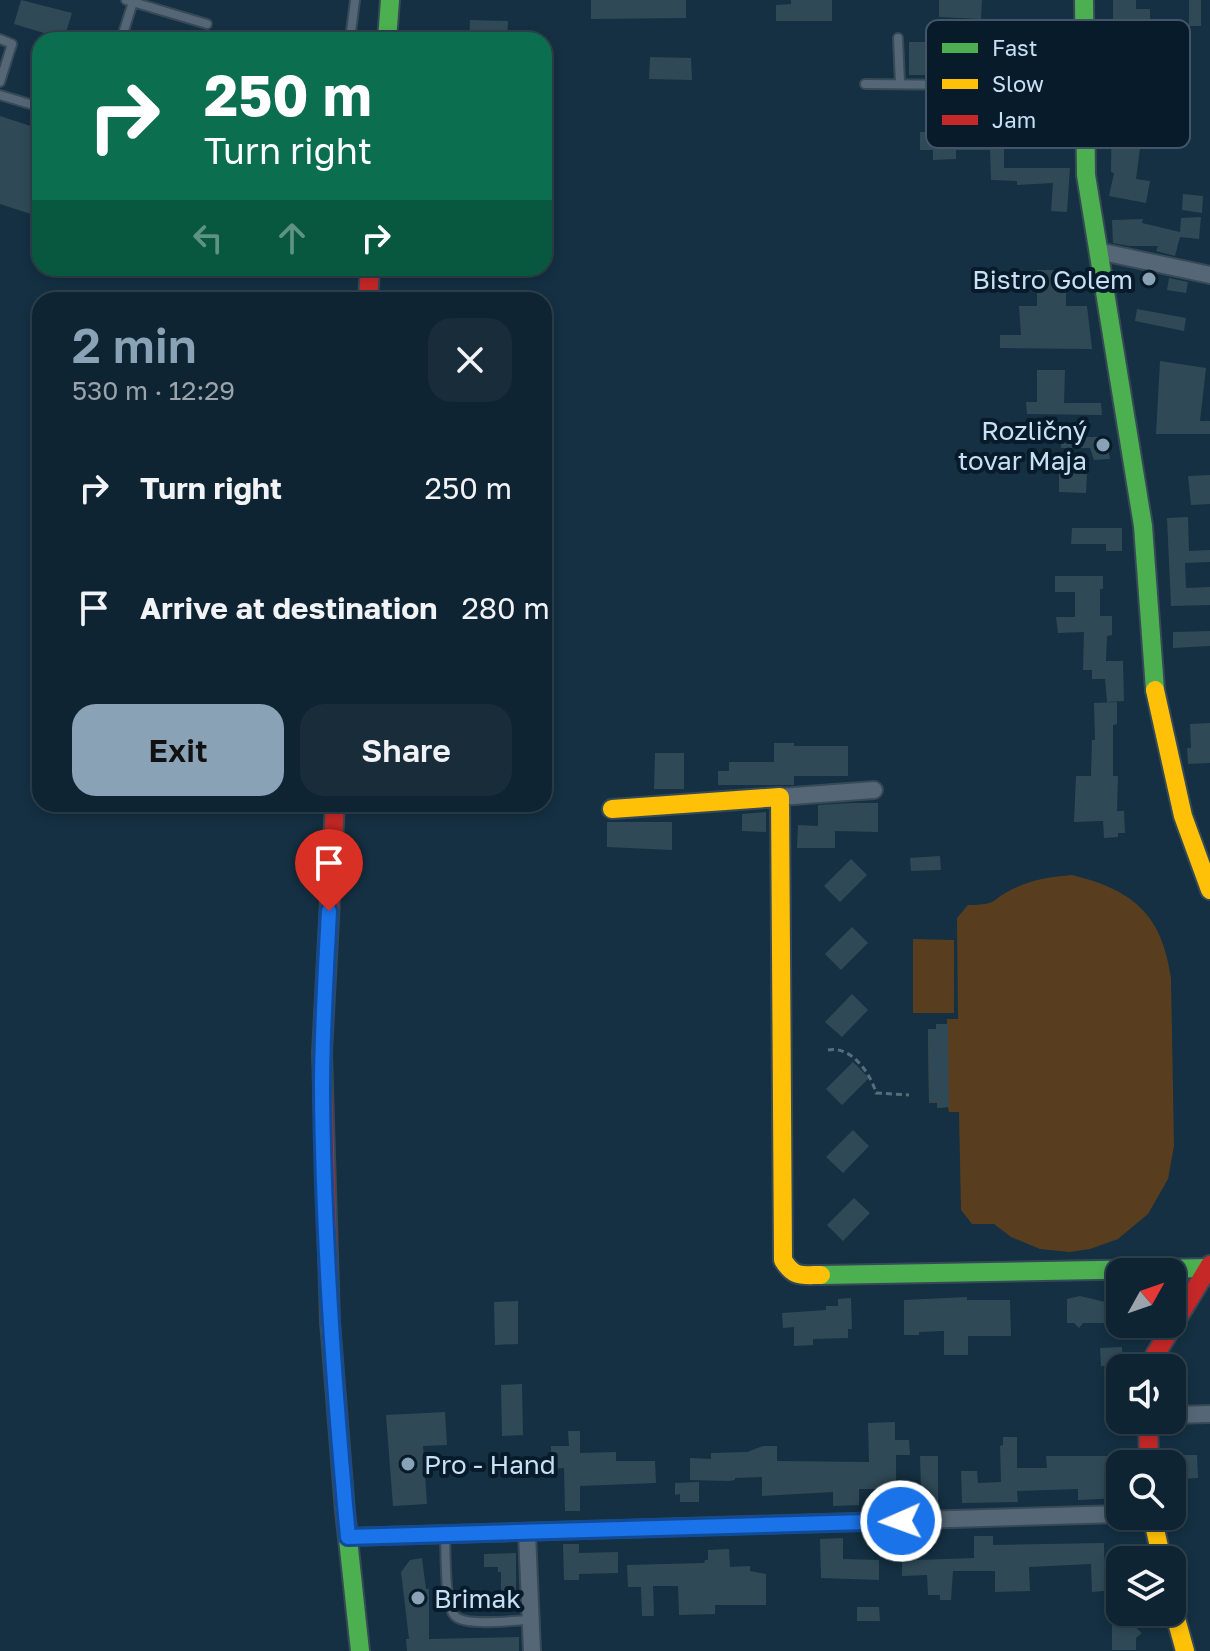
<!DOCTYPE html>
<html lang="en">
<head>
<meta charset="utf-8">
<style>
  :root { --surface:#0f2432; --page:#182c3a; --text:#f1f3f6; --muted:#9ba4ac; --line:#2f414d; --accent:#89a2b6 }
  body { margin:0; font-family:"Golos Text",sans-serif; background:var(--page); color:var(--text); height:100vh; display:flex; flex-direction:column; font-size:30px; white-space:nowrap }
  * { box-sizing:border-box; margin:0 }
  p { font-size:26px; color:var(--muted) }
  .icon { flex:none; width:44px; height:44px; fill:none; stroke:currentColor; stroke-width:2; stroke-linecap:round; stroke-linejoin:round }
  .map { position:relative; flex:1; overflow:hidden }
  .details { position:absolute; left:32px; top:292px; width:520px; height:520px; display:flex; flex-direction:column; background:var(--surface); border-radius:24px; box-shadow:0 4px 12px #0003,0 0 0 2px var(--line) }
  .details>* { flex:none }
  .top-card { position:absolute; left:32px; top:32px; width:520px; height:244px; border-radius:24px; box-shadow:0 4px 12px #0003,0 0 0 2px var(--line); background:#0b6e4f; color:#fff; overflow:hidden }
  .needle { width:52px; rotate:50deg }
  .tools { position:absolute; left:1106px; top:1258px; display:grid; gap:16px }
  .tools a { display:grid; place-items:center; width:80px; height:80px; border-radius:16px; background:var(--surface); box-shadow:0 4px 12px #0003,0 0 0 2px var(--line); font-size:40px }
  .pin { position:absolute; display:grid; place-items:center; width:68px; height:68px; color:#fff; margin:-82px -34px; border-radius:50% 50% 50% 0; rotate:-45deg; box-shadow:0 0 8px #0007 }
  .pin .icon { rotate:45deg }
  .me { position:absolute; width:88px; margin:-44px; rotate:268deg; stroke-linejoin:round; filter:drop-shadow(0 0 6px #0008) }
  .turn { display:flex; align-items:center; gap:28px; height:168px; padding:0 40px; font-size:36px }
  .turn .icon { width:104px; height:104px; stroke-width:2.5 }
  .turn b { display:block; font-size:56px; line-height:68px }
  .lanes { display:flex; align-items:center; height:76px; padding:0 40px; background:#0003; justify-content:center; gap:40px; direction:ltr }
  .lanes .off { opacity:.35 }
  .round { display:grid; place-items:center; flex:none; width:84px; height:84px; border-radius:24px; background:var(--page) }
  .headline { display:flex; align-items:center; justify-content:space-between; height:136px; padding:0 40px }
  h1 { font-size:48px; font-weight:600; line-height:60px; color:var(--accent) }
  .button { display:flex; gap:16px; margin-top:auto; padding:16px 40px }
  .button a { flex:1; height:92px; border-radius:24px; background:var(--accent); color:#111; font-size:32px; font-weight:600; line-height:92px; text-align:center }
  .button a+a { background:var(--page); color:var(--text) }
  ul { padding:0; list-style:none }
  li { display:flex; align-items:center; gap:24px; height:120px; padding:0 40px }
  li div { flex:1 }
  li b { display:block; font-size:30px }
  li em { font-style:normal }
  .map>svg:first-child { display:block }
  .pitch { fill:#583e1f }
  .building { fill:#2f4a56 }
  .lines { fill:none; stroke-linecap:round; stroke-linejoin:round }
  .lane-casing { stroke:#364957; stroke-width:12 }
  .street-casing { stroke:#364957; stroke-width:20 }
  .fast-casing { stroke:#364957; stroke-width:22 }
  .slow-casing { stroke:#364957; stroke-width:22 }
  .jam-casing { stroke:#364957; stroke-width:22 }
  .path { stroke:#596c79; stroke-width:3; stroke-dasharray:6 4; stroke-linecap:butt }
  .lane { stroke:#556776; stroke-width:8 }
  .street { stroke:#556776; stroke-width:16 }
  .fast { stroke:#4caf50; stroke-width:18 }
  .slow { stroke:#ffc107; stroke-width:18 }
  .jam { stroke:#c62828; stroke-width:18 }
  .route-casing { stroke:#114b97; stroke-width:20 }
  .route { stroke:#1a73e8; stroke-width:14 }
  .poi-dot { fill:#89a2b6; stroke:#081b2a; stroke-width:3 }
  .labels { text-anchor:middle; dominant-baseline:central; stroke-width:8; stroke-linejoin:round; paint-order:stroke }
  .poi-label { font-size:26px; fill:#c8e0f5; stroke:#081b2a; text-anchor:end }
  .key { fill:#081b2a; stroke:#425667; stroke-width:2 }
  .key-label { font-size:22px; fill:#c8e0f5 }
</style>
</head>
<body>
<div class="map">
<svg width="1210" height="1651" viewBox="0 0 1210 1651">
  <rect width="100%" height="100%" fill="#143042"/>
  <path class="pitch" d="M1072 875C1133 890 1162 914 1171 978L1174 1146 1168 1179 1148 1214 1118 1239 1090 1249 1070 1252 1040 1249 1011 1237 994 1224H972L961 1210 959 1112H949L948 1107 937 1108V1103H929L928 1029H936V1024H947V1019H958L957 918 968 905C1000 905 990 899 1015 888 1034 879 1051 877 1072 875Z
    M913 939 954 940V1013H913Z"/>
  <path class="building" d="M21 0 72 13 64 39 14 24Z
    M591 0H686V18L591 19Z
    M791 0H832V21H776V5L791 4Z
    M939 0H982L981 19 939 17Z
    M1113 0H1136V9H1150V39H1123L1124 22 1113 21Z
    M1189 0H1201V26H1189Z
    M470 20 508 21 507 40H469Z
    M909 42H1006V75H909Z
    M1117 53 1160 59 1156 102 1131 98 1129 132 1151 134 1150 149 1140 148 1136 179 1150 181 1146 203 1109 196 1114 173 1111 172 1112 85 1114 86Z
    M650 57 691 58 692 80 649 79Z
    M0 116 40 129V217L0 204Z
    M1004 131V168H1070L1067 212 1051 211 1053 183 1017 185V181L991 180 990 150H956V159L933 160V150H920V132Z
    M1183 194 1203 196 1202 213 1182 210Z
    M1201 217 1199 239 1180 237 1175 256 1156 251 1158 246H1129L1113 243 1112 220 1143 219 1142 223 1180 232 1181 218Z
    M1037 270H1066V306H1087L1092 349 1000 348V335H1021L1019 306H1037Z
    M1169 278 1188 282 1186 293 1167 290Z
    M1137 309 1186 318 1184 331 1135 321Z
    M1160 361 1206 368 1200 421H1210V434H1156Z
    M1037 370H1065L1064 403H1101L1102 415 1027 414 1026 402H1037Z
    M1061 437H1106L1110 459 1094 460 1090 448H1061Z
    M1059 473H1087L1086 493 1059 492Z
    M1210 475V504L1191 505 1188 476Z
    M1188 517 1189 551 1210 550V562L1185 563 1186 588 1210 587V605L1171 606 1167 518Z
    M1072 528H1122V551H1106V544H1071Z
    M1055 576H1103V589H1100V616H1112V635L1107 636 1106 661H1123L1124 701 1107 702 1105 679H1092V670H1083L1084 632 1058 633 1056 617H1075V592H1055Z
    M1210 631V646L1173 648V632Z
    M1117 702V724L1113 725V776H1118L1117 811H1124L1125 833H1118V837L1104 838 1103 821 1074 822 1076 776H1091L1092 740H1095L1094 703Z
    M1210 723V763L1188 764 1187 748H1191L1190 724Z
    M774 743H794V746H848V776H794V785H718V771H729V762H774Z
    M655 753H684V789H654Z
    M851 803H878V832L835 831V848H797L798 825 818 826V805Z
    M766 812V832L742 831V814Z
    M607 822H672V850L607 847Z
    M940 856 941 870 911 871 910 858Z
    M851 859 867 875 840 902 824 886Z
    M852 927 868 943 841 970 825 954Z
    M852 994 868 1010 842 1037 825 1022Z
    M936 1024H948L949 1107 937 1108V1102L929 1103 928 1029H936Z
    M853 1062 869 1078 842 1105 826 1089Z
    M853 1130 869 1146 843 1173 826 1157Z
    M854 1198 870 1213 843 1241 827 1225Z
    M1105 1294H1120V1323H1083L1079 1328 1074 1323H1067V1299L1080 1296 1105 1302Z
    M967 1297V1300H1010L1011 1336H968V1355H944V1331L919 1332V1335H904V1300Z
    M851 1298 852 1329H848V1338L813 1339V1345L794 1346V1327L783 1328 782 1313 826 1310V1306H838V1299Z
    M518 1301V1344L495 1345 494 1302Z
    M1122 1347 1123 1365 1101 1366 1100 1348Z
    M522 1384 523 1435 502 1436 501 1385Z
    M445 1412 447 1445 423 1446 427 1504 393 1506 386 1415Z
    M895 1422V1440H909L910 1455H896V1489H859V1505L833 1506V1492L762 1496V1477L735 1478V1480L729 1481 690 1480V1458L711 1459V1453L747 1452 763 1446H777V1461L869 1462 868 1423Z
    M568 1431H580V1453L616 1452V1461H655L656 1483 580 1486V1511H565L564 1468 551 1469V1446H569Z
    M1003 1437H1017V1468H1047L1046 1456H1120V1498L1078 1500V1489L1017 1491 1018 1502 962 1503 961 1471H977L978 1483 1001 1482 1000 1446 1003 1445Z
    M1178 1455H1197L1198 1478 1179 1479Z
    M920 1456H938V1504H915V1488H921Z
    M699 1482V1502H680V1494L675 1495V1483Z
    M974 1536H993V1545L1104 1543V1591L1092 1592 1091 1564 1029 1567 1030 1591 995 1592V1571H953L951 1600H940V1595H928L927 1575 902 1576V1537H917V1560L974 1558Z
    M843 1538V1559L879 1560V1580L821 1578 820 1539Z
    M563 1544H579V1553L618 1552V1573L579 1574V1580H564Z
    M729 1549 730 1567 750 1566V1571L766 1574V1605H715V1614L679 1615 678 1586H653L654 1616H642L641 1587H628L627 1565 704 1563 705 1560H708V1550Z
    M516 1553V1594H501V1572H498V1567H484V1554Z
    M422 1558 426 1589H429V1639L519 1637V1651H407L406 1639H409L401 1572 410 1560Z
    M857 1607H879L880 1621H857Z
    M1135 1622V1627L1142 1633 1136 1638V1650H1112V1624Z"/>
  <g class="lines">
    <g class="lane-casing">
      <path id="lane" d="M126 0 207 24
        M898 38 900 83
        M0 39 12 44 0 82
        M121 40 133 2
        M350 40 355 0
        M1018 41V85
        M865 84 1083 86
        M0 95 40 107
        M445 1535C446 1551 444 1606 455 1616 466 1627 515 1620 530 1620"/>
    </g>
    <g class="street-casing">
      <path id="street" d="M1098 251 1210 275
        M780 797 874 790
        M1172 1415 1210 1414
        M527 1533 532 1651
        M348 1537 1120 1514"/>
    </g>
    <g class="fast-casing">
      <path id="fast" d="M1084 0 1086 175 1143 526 1155 690
        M387 40 390 0
        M821 1275 1209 1268
        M330 1322 345 1511 360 1651"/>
    </g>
    <g class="slow-casing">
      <path id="slow" d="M1155 690 1183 816 1210 890
        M612 809 780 797 783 1260C794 1278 801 1275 821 1275
        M1152 1516 1162 1560
        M1172 1604 1185 1651"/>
    </g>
    <g class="jam-casing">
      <path id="jam" d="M368 300 370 268
        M330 1322 322 1053 335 804
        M1153 1368 1155 1355 1210 1265
        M1148 1420 1149 1464"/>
    </g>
    <path class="path" d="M828 1050C851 1045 871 1074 876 1093L909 1095"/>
    <use href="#lane" class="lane"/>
    <use href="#street" class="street"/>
    <use href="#fast" class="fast"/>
    <use href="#slow" class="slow"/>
    <use href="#jam" class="jam"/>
  </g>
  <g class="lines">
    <g class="route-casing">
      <path id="route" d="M329 911C326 970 322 1029 322 1088 323 1238 334 1388 348 1537L901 1521"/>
    </g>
    <use href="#route" class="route"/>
  </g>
  <g class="poi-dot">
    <circle cx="1149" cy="279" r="8"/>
    <circle cx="1103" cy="445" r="8"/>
    <circle cx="408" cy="1464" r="8"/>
    <circle cx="418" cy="1598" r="8"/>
  </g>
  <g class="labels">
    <g class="poi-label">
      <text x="1133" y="279">Bistro Golem</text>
      <text x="1087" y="430">Rozličný<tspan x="1087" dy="30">tovar Maja</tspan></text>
      <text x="424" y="1464" text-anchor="start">Pro - Hand</text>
      <text x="434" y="1598" text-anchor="start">Brimak</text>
    </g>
  </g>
  <rect x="926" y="20" width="264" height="128" rx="12" class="key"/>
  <rect x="942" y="43" width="36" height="10" fill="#4caf50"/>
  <rect x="942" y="79" width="36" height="10" fill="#ffc107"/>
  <rect x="942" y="115" width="36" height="10" fill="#c62828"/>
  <g class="key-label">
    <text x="992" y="56">Fast</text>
    <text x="992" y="92">Slow</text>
    <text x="992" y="128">Jam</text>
  </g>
</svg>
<div class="tools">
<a><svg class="needle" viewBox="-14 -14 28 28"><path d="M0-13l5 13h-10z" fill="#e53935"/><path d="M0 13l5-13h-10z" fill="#9ba4ac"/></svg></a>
<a><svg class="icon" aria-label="sound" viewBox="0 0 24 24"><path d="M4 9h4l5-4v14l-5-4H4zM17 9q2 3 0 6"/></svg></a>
<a><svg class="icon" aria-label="search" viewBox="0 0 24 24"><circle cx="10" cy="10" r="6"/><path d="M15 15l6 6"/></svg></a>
<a><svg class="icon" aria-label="layers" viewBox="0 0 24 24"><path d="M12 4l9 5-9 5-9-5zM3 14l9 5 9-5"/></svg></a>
</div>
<div class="pin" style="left:329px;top:911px;background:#d93025"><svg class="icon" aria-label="arrive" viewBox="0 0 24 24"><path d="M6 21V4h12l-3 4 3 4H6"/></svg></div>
<svg class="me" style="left:901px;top:1521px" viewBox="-20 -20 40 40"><circle r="17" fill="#1a73e8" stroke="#fff" stroke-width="3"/><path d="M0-11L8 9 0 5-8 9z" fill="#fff"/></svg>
<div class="top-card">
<div class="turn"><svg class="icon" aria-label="right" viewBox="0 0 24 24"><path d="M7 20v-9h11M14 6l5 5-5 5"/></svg><div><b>250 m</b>Turn right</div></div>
<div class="lanes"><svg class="icon off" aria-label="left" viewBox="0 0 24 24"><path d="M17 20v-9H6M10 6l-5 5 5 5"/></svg><svg class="icon off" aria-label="ahead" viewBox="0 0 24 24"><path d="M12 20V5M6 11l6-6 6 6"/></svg><svg class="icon" aria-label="right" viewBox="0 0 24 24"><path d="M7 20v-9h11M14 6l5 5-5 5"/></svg></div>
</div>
<section class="details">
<div class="headline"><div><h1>2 min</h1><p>530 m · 12:29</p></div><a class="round"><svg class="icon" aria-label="close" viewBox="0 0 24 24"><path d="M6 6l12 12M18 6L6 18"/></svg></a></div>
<ul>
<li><svg class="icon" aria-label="right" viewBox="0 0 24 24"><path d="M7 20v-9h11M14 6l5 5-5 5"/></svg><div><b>Turn right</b></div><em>250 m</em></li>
<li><svg class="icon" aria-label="arrive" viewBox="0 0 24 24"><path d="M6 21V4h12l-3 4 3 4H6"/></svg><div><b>Arrive at destination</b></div><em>280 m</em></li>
</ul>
<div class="button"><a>Exit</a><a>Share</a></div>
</section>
</div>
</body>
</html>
